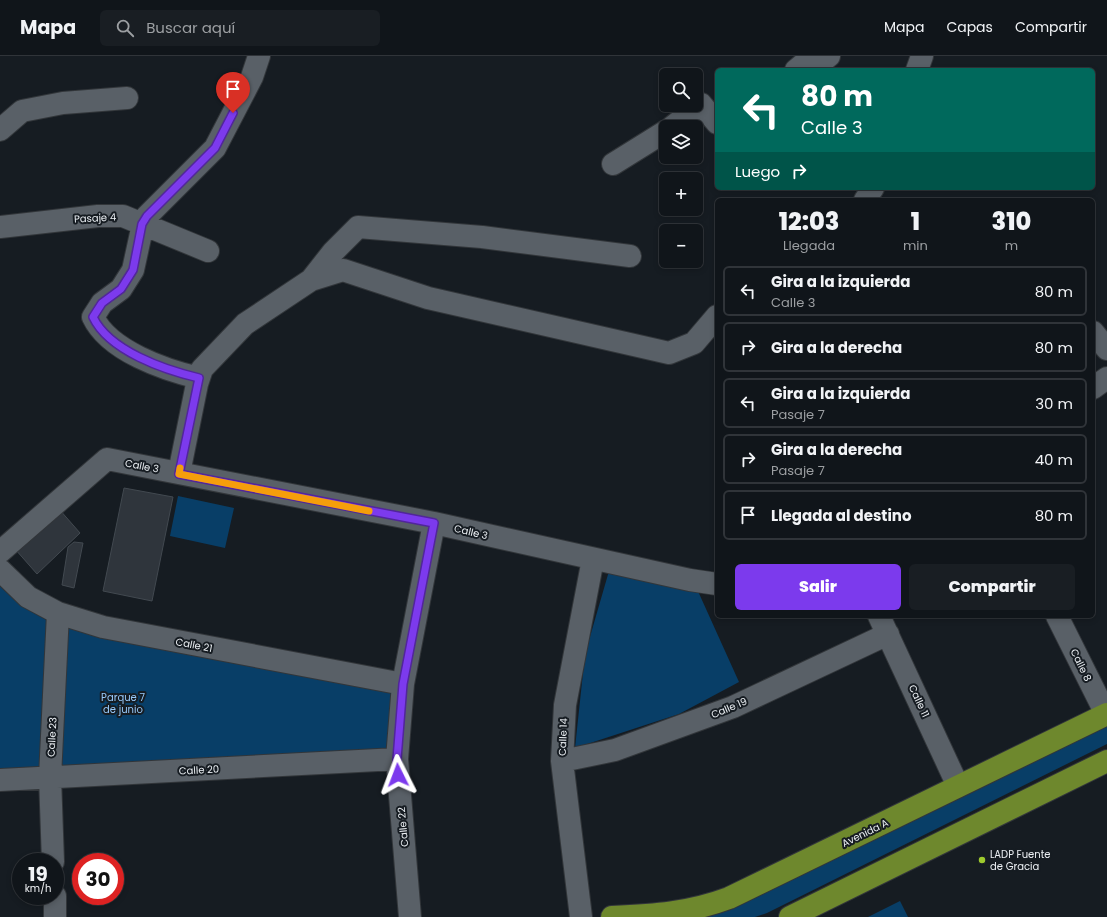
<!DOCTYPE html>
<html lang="es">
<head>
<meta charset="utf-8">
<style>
  :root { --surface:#10151a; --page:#191e23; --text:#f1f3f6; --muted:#9c9fa2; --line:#303439; --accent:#7c3aed }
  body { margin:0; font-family:Poppins,sans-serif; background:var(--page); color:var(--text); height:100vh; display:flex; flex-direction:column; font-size:15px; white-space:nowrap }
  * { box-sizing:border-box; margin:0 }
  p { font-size:13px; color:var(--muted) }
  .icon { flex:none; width:22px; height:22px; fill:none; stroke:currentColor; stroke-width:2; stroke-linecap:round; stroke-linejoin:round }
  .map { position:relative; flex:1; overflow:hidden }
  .sheet { position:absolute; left:715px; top:142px; width:380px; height:420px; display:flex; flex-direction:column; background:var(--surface); border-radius:6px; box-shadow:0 2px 6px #0003,0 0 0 1px var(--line) }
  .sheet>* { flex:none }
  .hud { position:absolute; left:715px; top:12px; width:380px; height:122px; border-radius:6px; box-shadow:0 2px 6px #0003,0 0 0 1px var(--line); background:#00695c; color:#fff; overflow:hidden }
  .fabs { position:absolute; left:659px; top:12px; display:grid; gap:8px }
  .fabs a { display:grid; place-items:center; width:44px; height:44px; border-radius:6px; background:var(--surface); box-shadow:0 2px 6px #0003,0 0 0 1px var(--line); font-size:20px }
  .speed { position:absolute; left:12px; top:797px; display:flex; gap:8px; font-size:20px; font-weight:700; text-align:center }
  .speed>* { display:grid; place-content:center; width:52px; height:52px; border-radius:50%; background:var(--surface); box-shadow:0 2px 6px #0003,0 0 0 1px var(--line); line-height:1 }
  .speed small { font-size:10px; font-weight:400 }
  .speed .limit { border:6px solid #d22; background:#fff; color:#111 }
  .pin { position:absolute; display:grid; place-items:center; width:34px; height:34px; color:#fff; margin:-41px -17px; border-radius:50% 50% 50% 0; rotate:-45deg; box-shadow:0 0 4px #0007 }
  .pin .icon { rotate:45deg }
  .me { position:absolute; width:44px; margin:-22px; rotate:357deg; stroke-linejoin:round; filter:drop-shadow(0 0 3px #0008) }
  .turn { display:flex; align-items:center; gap:14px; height:84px; padding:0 20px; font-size:18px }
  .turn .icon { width:52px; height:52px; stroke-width:2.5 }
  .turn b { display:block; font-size:28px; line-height:34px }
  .then { display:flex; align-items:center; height:38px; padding:0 20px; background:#0003; gap:8px; font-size:15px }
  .eta { display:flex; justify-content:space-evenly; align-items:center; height:68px; text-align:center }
  .eta b { font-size:24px; font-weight:800; line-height:28px }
  .cta { display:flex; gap:8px; margin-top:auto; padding:8px 20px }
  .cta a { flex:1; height:46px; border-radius:6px; background:var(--accent); color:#fff; font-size:16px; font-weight:800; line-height:46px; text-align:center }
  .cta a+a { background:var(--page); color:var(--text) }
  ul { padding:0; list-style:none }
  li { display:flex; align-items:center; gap:12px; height:50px; margin:0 8px 6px; padding:0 12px; border:2px solid var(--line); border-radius:6px }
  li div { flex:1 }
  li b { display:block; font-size:15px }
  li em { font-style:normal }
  header { display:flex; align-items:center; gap:24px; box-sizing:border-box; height:56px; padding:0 20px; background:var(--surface); border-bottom:1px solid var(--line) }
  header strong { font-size:19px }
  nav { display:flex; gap:22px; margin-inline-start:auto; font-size:14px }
  .search { width:280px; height:36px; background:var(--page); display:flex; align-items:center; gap:10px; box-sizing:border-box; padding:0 14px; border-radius:6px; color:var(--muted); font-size:15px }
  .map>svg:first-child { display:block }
  .green { fill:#083e67 }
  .building { fill:#2f353c; stroke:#424950 }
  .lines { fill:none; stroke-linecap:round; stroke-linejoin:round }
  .minor-casing { stroke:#32363a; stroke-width:24 }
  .major-casing { stroke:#32363a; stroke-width:24 }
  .minor { stroke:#596067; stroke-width:22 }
  .major { stroke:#6e882d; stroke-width:22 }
  .route-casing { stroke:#51269a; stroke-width:10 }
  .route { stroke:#7c3aed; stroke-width:7 }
  .slow { stroke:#f59e0b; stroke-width:7 }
  .poi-dot { fill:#9eca2e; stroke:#161c22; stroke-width:1.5 }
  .labels { text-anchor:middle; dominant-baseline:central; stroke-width:4; stroke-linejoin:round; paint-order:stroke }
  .street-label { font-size:10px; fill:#ecf0f4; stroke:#161c22 }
  .park-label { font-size:10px; fill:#97c9f9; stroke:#161c22 }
  .poi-label { font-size:10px; fill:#ecf0f4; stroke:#161c22; text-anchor:start }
</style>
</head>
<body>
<header>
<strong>Mapa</strong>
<div class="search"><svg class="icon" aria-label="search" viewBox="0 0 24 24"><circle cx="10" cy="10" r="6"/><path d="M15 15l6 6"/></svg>Buscar aquí</div>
<nav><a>Mapa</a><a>Capas</a><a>Compartir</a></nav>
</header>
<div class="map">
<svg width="1107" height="861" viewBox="0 0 1107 861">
  <rect width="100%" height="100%" fill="#161c22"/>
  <path class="green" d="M178 440 234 452 225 492 170 480Z
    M609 515 697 533 739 626 679 658 575 692 585 598Z
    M0 530 24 551 50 566 41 715 0 717Z
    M63 571 391 634 387 697 57 713Z
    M1107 664V688L767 857 755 861H691Z
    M900 845 908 861H868Z"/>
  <path class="building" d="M124 432 173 441 152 545 103 535Z
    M59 453 80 477 37 518 15 493Z
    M74 486 83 487 74 532 62 529 68 491Z"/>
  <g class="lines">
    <g class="minor-casing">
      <path id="minor" d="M813 13 829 0
        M796 14 807 5 814 14
        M917 14 922 0
        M672 71 701 48 717 67
        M0 74 22 55 63 47 127 42
        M613 108 666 75
        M865 144 873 132
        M0 171 98 160H123L208 195
        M311 224 333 196 358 171 482 181 630 200
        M1093 276 1107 293
        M199 322C165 314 109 295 93 261L102 247 121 233 133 214 143 168 147 160 215 92 252 21 259 0
        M1093 332 1107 322
        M179 417 197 328 202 313 245 268 311 224 343 214 428 242 669 297 694 287 717 260
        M0 496 107 403 434 467 690 524 717 528
        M0 514 28 541 58 557 103 571 403 628
        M879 560 958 730
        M1057 560 1106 658
        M562 705 615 694 733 651 888 578
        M0 724 397 703
        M53 806 50 721 58 557
        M55 840V861
        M410 861 397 703 403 628 434 467
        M581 861 562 705 565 649 593 503"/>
    </g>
    <g class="major-casing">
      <path id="major" d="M612 861C654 859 689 857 729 842L1107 658
        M790 861 1107 705"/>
    </g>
    <use href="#minor" class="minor"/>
    <use href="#major" class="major"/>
  </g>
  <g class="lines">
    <g class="route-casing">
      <path id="route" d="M233 57 215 92 147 160 142 168 133 214 121 233 102 247 93 261C109 295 165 314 199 322L179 418 434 467 403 628 397 703 398 719"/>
    </g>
    <use href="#route" class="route"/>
    <path class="slow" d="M180 412 179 418 369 455"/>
  </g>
  <circle class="poi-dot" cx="982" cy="804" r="4"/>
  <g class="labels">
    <g class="street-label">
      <text transform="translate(95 162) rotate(-3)">Pasaje 4</text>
      <text transform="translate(142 410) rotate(11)">Calle 3</text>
      <text transform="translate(471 476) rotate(13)">Calle 3</text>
      <text transform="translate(194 589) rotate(11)">Calle 21</text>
      <text transform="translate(1081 609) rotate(64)">Calle 8</text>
      <text transform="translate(919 645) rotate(65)">Calle 11</text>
      <text transform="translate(729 652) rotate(-23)">Calle 19</text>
      <text transform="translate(52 681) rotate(-87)">Calle 23</text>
      <text transform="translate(563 681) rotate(-88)">Calle 14</text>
      <text transform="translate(199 714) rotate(-3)">Calle 20</text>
      <text transform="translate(403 771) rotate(-95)">Calle 22</text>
      <text transform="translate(865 777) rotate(-26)">Avenida A</text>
    </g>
    <g class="park-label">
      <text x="123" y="641">Parque 7<tspan x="123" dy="12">de junio</tspan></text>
    </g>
    <g class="poi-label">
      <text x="990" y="798">LADP Fuente<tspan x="990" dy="12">de Gracia</tspan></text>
    </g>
  </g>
</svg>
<div class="fabs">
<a><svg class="icon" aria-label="search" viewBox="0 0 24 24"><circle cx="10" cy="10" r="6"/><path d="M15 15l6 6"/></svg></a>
<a><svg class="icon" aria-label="layers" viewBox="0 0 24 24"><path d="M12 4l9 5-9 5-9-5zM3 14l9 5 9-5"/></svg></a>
<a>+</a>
<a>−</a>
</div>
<div class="speed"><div>19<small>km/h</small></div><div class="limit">30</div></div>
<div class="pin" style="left:233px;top:57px;background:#d93025"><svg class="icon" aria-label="arrive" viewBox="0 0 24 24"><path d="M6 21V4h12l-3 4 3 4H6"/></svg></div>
<svg class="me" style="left:398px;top:719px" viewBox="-20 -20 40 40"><path d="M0-17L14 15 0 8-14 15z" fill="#7c3aed" stroke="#fff" stroke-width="4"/></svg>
<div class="hud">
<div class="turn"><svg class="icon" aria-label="left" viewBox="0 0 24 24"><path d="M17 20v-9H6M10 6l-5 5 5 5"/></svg><div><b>80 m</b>Calle 3</div></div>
<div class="then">Luego<svg class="icon" aria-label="right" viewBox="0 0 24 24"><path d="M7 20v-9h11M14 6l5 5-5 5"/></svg></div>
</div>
<section class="sheet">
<div class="eta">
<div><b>12:03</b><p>Llegada</p></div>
<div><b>1</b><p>min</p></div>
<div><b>310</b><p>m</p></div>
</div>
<ul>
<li><svg class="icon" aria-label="left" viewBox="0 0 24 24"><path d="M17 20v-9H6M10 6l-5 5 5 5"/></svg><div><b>Gira a la izquierda</b><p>Calle 3</p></div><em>80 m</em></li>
<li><svg class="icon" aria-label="right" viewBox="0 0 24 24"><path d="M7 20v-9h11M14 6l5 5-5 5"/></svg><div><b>Gira a la derecha</b></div><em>80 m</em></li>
<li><svg class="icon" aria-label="left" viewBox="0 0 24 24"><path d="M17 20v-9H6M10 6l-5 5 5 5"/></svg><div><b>Gira a la izquierda</b><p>Pasaje 7</p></div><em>30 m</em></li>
<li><svg class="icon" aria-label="right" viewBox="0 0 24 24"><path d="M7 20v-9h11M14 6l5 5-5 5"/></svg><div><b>Gira a la derecha</b><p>Pasaje 7</p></div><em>40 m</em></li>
<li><svg class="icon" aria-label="arrive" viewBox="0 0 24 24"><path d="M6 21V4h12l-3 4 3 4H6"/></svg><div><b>Llegada al destino</b></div><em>80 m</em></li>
</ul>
<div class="cta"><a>Salir</a><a>Compartir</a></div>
</section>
</div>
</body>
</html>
